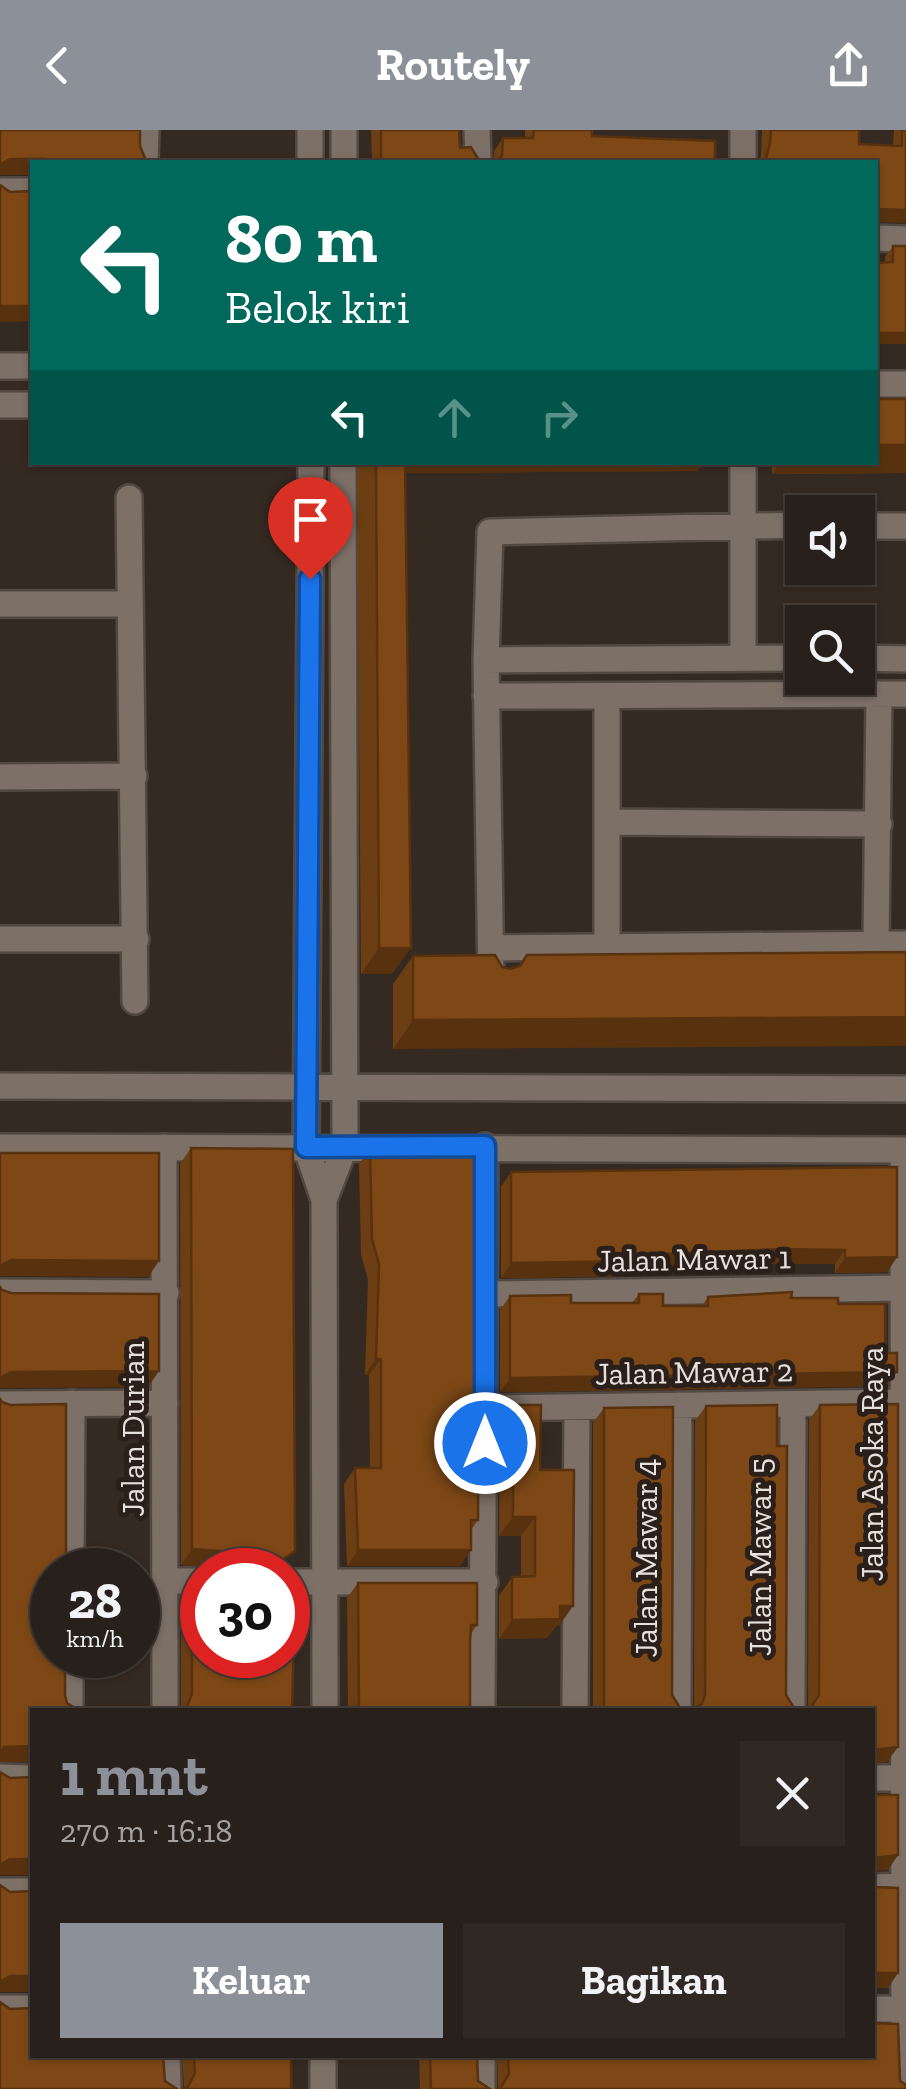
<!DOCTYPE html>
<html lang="id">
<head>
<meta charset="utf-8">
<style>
  :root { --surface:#28201a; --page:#302823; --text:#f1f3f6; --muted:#a5a3a2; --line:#443e39; --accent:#8c9099 }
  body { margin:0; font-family:"Zilla Slab",serif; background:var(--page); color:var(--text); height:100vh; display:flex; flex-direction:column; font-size:38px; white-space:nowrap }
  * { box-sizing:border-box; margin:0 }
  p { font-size:32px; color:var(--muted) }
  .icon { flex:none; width:55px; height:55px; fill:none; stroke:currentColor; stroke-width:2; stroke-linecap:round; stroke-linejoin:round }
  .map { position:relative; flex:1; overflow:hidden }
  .panel { position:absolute; left:30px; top:1578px; width:845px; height:350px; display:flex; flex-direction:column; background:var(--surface); border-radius:0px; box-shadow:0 2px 8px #0004,0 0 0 2px var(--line) }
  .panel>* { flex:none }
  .hud { position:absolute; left:30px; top:30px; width:848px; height:305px; border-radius:0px; box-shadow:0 2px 8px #0004,0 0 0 2px var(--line); background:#00695c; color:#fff; overflow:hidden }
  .fabs { position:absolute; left:785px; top:365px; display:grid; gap:20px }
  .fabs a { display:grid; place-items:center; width:90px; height:90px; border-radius:0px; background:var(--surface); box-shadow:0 2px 8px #0004,0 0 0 2px var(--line); font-size:50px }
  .speed { position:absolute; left:30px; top:1418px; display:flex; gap:20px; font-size:50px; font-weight:700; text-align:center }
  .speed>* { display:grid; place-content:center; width:130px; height:130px; border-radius:50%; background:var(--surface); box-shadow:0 2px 8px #0004,0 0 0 2px var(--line); line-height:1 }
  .speed small { font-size:25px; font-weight:400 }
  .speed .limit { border:15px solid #d22; background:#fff; color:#111 }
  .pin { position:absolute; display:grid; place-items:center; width:85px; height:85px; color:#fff; margin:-102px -42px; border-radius:50% 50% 50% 0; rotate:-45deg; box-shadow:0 0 10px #0007 }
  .pin .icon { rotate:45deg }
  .me { position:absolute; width:110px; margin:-55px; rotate:0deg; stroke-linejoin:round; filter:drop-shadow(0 0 8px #0008) }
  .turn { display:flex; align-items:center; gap:35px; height:210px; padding:0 30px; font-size:45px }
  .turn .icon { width:130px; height:130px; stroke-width:2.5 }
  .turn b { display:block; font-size:70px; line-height:85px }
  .lanes { display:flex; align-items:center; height:95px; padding:0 30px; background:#0003; justify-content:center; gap:50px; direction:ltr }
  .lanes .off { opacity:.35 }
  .round { display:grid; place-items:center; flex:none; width:105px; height:105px; border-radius:0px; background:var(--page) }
  .head { display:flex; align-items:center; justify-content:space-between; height:170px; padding:0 30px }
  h1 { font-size:60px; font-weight:700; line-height:75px; color:var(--accent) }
  .cta { display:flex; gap:20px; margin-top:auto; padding:20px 30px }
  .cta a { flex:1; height:115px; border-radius:0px; background:var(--accent); color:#fff; font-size:40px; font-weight:700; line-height:115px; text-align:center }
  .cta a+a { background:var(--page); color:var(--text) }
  header { display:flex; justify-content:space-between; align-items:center; height:130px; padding:0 30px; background:var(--accent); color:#fff; font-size:45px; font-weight:700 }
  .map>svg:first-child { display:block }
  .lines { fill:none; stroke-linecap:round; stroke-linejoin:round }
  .minor-casing { stroke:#514841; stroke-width:30 }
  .minor { stroke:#7c7067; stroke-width:25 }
  .wall { fill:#6c3e13 }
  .shaded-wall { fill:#58320f }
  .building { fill:#7e4816; stroke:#58320f; stroke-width:2.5 }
  .route-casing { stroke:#114b97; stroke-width:25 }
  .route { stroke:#1a73e8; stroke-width:18 }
  .labels { text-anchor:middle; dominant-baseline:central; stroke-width:10; stroke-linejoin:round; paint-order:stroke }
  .street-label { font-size:32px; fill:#e7e0db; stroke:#2a2019 }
</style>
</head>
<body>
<header><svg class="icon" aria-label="back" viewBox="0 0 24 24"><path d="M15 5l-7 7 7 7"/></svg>Routely<svg class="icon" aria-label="share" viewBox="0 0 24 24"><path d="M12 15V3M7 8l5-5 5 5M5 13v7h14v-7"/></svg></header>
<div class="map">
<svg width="906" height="1959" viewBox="0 0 906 1959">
  <rect width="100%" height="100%" fill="#352a22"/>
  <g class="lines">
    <g class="minor-casing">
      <path id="minor" d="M344 0V32
        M477 0 478 32
        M145 32 146 0
        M310 32V0
        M743 32V0
        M0 61H32
        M875 108 906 109
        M0 236H32
        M875 254H906
        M0 275H32
        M311 332 306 1017 324 1070 325 1580
        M129 368 135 871
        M858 396H906
        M0 474H130
        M743 527V332
        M858 528 906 529
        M486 530 802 528
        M486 566 906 564
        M607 566V816
        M0 647 134 646
        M609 692 879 694
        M0 809H136
        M876 814 879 564
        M492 818 906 814
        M491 852 486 530 490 402 802 395
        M0 956 906 959
        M0 1017 906 1020
        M164 1017 165 1580
        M903 1020 904 1959
        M324 1070 345 1016 343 332
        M0 1162 166 1163
        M486 1164 904 1158
        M0 1274 165 1273
        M485 1278 905 1272
        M71 1440 72 1273
        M165 1451H202
        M288 1452H485
        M70 1580V1525
        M482 1580 485 1016
        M575 1580 577 1277
        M678 1580 679 1275
        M792 1580 793 1274
        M0 1647 32 1648
        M872 1648H904
        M872 1757 904 1756
        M0 1761H32
        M0 1878H32
        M872 1879H906
        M167 1925 168 1959
        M323 1925V1959
        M482 1925V1959"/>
    </g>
    <use href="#minor" class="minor"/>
  </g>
  <path class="wall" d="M371 0H459L460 18 480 32H372Z
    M525 0H592V6L715 32H493L494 21 503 8H525Z
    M762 0H859V14L893 16 894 0H906V93L875 32H759L761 25Z
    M893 116 906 214H875V133L885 132V127Z
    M906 269V343L772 344V332H875Z
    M357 332H703L697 341 405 343 392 844H361Z
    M906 822 393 919V854L413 826 502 837 510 839 519 837 527 825Z
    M191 1018 283 1438 285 1440H211L209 1437 181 1435 180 1034Z
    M370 1019 478 1390 471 1400 460 1436H347L344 1354 355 1338H370L369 1245H365L368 1150 361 1124 359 1034Z
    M511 1042 897 1127 887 1142 835 1143V1134H772L631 1140 627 1146 501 1148V1057Z
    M639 1164 663 1176H702L708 1167 791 1168 838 1174 885 1223 887 1256 500 1262V1180L510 1166 571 1173H632Z
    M513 1275 540 1340 559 1496H556L547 1508 499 1509V1466L512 1447H521V1406H499L500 1294Z
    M820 1275 887 1632 872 1634V1580L694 1578 695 1291 706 1276 777 1316 786 1565 794 1578 808 1579 809 1290Z
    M604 1278 672 1565 680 1578 685 1580H593V1293Z
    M192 1452 292 1580H181V1467Z
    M358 1453 477 1495 471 1504 470 1580H348L347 1468Z
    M182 1925H291L184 1958Z
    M419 1925H477L478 1951 490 1959H420Z
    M497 1925H872L900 1951 498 1958Z"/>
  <path class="shaded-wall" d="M10 29H44L42 32H32V45H0V35Z
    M875 79 906 80V93L875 92Z
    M0 176H32V191L0 192Z
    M875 203H906V214H875Z
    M875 315H906V343L772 344 781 332H875Z
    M410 332H703L697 341 403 343Z
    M379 818H411L392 844H361Z
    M906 887V916L393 919 413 890Z
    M782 1119 845 1120 835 1134H772L631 1140 627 1146 501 1148 511 1133Z
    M897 1127 887 1142 835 1143 845 1128Z
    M11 1130 159 1131 148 1147 0 1146V1136Z
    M376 1229H381L369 1245H365Z
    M159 1241 148 1257 0 1258V1248L11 1242Z
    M897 1242 887 1256 500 1262 510 1248Z
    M513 1387H535L521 1406H499Z
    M192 1419 220 1421 209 1437 181 1435Z
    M358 1420H471L460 1436H347Z
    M560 1476H573L559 1496H556L547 1508 499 1509 512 1490Z
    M32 1616V1632H0V1623L4 1617Z
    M898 1617 887 1632 872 1634V1620Z
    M898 1725 888 1740 872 1742V1731L875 1728Z
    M10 1729H32V1745H0V1735Z
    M872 1843H898L888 1858H872Z
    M10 1846H32V1862H0V1852Z"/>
  <path class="building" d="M0 0H140V16L145 28V32H49L44 29H10L0 35Z
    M381 0H459L460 18 471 17 480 32H381Z
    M534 0H592V6L715 11V32H496L502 26 503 8H533Z
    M771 0H859V14L902 16V0H906V80L875 79V32H765L770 13Z
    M0 55 10 62 32 61V176H0Z
    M893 116H906V203H875V133L893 132Z
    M875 269H906V315H875Z
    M376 332H405L411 818H379Z
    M906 822V887L413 890V826L495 825 502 837 510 839 520 836 527 825Z
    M191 1018 293 1019 295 1421 285 1428 283 1438 285 1440H227L229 1436 220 1421 192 1419Z
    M370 1019 475 1021V1042H480L478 1390H471V1420H358L355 1338H381V1229H376L379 1134 372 1109Z
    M0 1023H159V1131L11 1130 0 1136Z
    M897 1037V1127L845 1128V1120L782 1119 637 1125V1131L511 1133V1042Z
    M0 1157 2 1160 11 1163 159 1164V1241L11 1242 0 1248Z
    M792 1162 791 1168H838V1174H885V1223H897V1242L510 1248V1166L571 1165V1173H639V1164H663V1176H708V1167Z
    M0 1269 2 1272 10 1275 66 1274V1424L68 1433 80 1440H52V1525H65V1565L67 1573 78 1580H32V1616L4 1617 0 1623Z
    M898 1274V1617L872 1620V1580H691L702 1574 705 1565 706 1276 777 1275V1316H787L786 1565 794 1578 810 1579 819 1565 820 1275Z
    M513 1275H541L540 1340H574L573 1476H560V1489L512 1490V1447L535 1446V1387H513Z
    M673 1277 672 1565 680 1578 685 1580H604V1278Z
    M288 1443 294 1452 295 1462 292 1580H187V1576L192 1564V1452L202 1451V1525H288Z
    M358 1453H477V1495H471L470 1511V1580H359Z
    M0 1642 10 1648 32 1647V1729H10L0 1735Z
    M872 1665H898V1725L875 1728 872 1732Z
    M872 1751 876 1757 898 1758V1843H872Z
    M0 1755 10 1762 32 1761V1846H10L0 1852Z
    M0 1872 10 1879 32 1878V1925H163L165 1951 177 1959H0Z
    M872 1893 898 1894 900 1951 906 1955V1959H496L501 1957 509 1944 508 1925H872Z
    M194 1925H291V1959H181L188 1957 195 1943Z
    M430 1925H477L478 1951 490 1959H431Z"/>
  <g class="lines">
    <g class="route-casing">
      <path id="route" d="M310 449 306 1017 485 1016V1313"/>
    </g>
    <use href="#route" class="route"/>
  </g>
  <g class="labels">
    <g class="street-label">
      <text transform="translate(694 1129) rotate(-1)">Jalan Mawar 1</text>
      <text transform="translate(694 1242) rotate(-1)">Jalan Mawar 2</text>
      <text transform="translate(133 1299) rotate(-90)">Jalan Durian</text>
      <text transform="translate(872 1334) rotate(-90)">Jalan Asoka Raya</text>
      <text transform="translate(760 1427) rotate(-90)">Jalan Mawar 5</text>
      <text transform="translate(646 1428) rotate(-90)">Jalan Mawar 4</text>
    </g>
  </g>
</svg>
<div class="fabs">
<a><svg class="icon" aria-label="sound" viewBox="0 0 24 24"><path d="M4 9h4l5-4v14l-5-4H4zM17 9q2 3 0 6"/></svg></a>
<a><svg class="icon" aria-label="search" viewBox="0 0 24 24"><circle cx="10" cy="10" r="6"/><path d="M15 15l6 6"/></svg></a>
</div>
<div class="speed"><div>28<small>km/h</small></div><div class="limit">30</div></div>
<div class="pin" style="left:310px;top:449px;background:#d93025"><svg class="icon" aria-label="arrive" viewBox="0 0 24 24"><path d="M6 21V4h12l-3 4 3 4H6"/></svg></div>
<svg class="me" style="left:485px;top:1313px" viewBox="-20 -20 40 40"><circle r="17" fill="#1a73e8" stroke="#fff" stroke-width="3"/><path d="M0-11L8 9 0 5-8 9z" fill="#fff"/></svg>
<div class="hud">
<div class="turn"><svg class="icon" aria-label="left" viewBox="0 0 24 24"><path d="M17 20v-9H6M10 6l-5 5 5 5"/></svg><div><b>80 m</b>Belok kiri</div></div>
<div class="lanes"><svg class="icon" aria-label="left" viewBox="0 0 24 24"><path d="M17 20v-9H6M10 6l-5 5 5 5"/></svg><svg class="icon off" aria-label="ahead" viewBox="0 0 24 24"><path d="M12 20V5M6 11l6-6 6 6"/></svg><svg class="icon off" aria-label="right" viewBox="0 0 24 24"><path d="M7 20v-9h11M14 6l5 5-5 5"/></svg></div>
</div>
<section class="panel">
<div class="head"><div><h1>1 mnt</h1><p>270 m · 16:18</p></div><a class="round"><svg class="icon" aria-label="close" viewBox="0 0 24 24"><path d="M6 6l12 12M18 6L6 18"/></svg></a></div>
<div class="cta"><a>Keluar</a><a>Bagikan</a></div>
</section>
</div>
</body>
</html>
